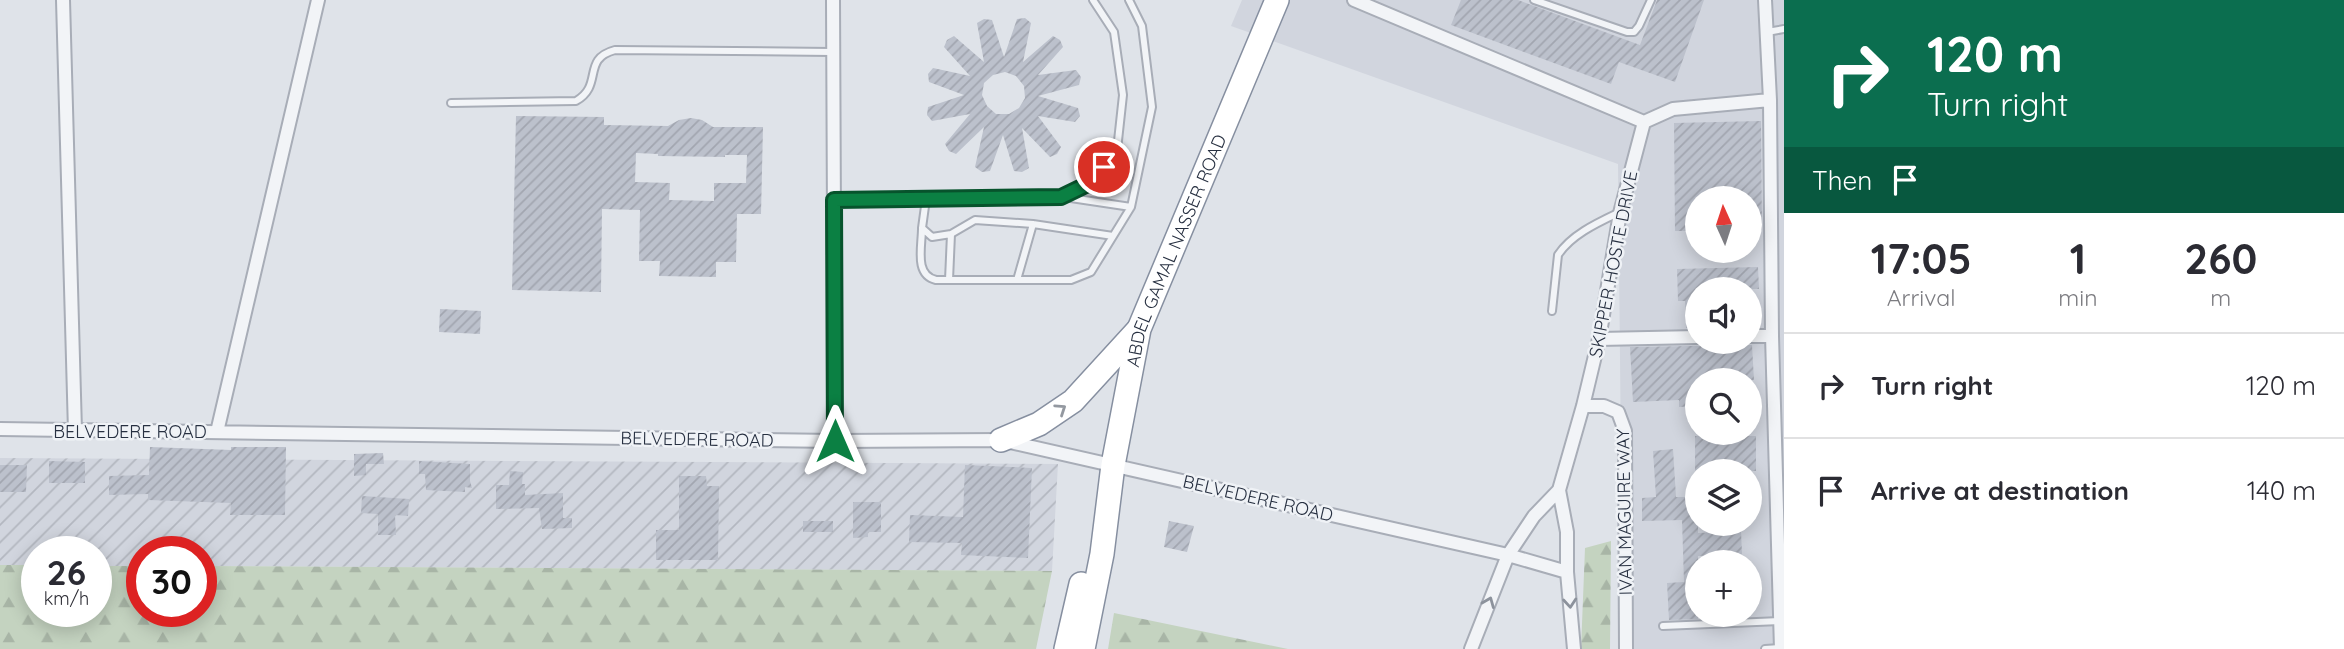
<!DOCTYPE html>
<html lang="en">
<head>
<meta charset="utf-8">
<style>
  :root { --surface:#fff; --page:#f7f7f7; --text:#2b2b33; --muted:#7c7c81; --line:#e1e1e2 }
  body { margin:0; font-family:Quicksand,sans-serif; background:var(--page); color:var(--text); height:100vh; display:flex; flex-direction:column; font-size:26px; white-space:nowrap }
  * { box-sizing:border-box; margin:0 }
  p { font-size:23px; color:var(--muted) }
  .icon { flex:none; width:38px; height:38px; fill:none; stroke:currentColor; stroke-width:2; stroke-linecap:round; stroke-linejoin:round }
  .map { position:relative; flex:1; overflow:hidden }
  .panel { display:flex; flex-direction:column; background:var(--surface); width:560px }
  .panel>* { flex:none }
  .hud { background:#0b6e4f; color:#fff; overflow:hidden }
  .needle { width:46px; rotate:357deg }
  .controls { position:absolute; left:1685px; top:186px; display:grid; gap:14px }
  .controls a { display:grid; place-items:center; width:77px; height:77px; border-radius:50%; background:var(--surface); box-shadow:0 4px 18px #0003; font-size:35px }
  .speed { position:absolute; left:21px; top:536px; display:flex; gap:14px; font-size:35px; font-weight:700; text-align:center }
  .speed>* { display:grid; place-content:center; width:91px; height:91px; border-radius:50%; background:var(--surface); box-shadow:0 4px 18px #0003; line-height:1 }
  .speed small { font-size:18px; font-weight:400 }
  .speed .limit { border:10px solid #d22; background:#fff; color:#111 }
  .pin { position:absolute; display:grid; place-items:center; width:60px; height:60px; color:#fff; margin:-30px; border:4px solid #fff; border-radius:50%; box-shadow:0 2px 7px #0007 }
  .me { position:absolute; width:77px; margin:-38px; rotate:0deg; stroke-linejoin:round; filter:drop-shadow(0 0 5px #0008) }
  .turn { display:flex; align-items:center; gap:24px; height:147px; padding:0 28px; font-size:32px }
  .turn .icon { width:91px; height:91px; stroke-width:2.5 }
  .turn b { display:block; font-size:49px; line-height:60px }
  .then { display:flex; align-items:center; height:66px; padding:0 28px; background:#0003; gap:14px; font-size:26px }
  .eta { display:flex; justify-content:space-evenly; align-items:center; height:119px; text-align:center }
  .eta b { font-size:42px; font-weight:800; line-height:49px }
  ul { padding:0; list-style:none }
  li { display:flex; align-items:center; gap:21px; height:105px; padding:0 28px; border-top:2px solid var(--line) }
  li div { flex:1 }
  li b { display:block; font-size:26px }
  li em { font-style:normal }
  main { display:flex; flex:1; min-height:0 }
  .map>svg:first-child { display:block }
  .built { fill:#d1d5de; fill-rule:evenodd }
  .industrial { fill:url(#industrial-furrows) }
  .forest { fill:url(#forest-firs) }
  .building { fill:url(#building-hatch); fill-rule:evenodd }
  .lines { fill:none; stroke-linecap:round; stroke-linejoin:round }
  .lane-casing { stroke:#a8adb7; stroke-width:10 }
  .street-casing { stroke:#a8adb7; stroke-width:16 }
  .highway-casing { stroke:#868fa0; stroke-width:26 }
  .lane { stroke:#f2f4f7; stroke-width:6 }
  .street { stroke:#f2f4f7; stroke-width:12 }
  .highway { stroke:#fff; stroke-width:23 }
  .oneway { stroke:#9398a0 }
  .oneway2 { stroke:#8c929c }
  .route-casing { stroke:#07532c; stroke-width:18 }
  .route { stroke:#0b8043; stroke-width:12 }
  .labels { text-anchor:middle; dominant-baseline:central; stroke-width:5; stroke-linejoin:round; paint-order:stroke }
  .street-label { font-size:18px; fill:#273041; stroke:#eff2f6 }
</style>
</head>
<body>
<main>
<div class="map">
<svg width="1784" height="649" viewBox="0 0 1784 649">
  <defs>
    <pattern id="industrial-furrows" width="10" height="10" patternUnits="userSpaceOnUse" patternTransform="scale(1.75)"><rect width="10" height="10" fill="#d1d5de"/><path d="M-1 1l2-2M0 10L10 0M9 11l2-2" fill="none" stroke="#b3b7c0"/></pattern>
    <pattern id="forest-firs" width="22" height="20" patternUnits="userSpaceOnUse" patternTransform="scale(1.75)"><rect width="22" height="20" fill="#c4d3c0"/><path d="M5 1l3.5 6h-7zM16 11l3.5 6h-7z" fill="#a8b5a6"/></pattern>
    <pattern id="building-hatch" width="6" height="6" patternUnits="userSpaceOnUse" patternTransform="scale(1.75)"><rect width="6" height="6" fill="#bcc1cc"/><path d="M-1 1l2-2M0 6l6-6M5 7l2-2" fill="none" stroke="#a2a6b0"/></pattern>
  </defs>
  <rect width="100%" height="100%" fill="#dfe3e9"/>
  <path class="built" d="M1242 0H1784V649H1623L1618 164 1231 26ZM1698 198H1750V250H1698ZM1698 289H1750V341H1698ZM1698 380H1750V432H1698ZM1698 471H1750V523H1698ZM1698 562H1750V614H1698Z"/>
  <path class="industrial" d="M0 458 1058 464 1052 571 201 566V551H142V566H96V551H37V565H0Z"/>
  <path class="forest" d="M1611 541 1610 649H1581L1585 548Z
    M0 565H37V611H96V566H142V611H201V566L1052 571 1036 649H0Z
    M1114 613 1288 649H1108Z"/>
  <path class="building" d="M1461 0H1518L1640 45 1657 0H1704L1675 82 1619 62 1611 84 1451 25Z
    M1025 18 1031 23 1023 62 1053 36 1060 40 1063 47 1038 75 1076 70 1081 77 1079 85 1038 96 1078 108 1080 116 1075 122 1038 116 1061 147 1057 154 1050 157 1022 128 1029 168 1022 172 1014 171 1003 135 990 171 982 172 975 167 984 127 956 154 949 151 945 144 970 114 932 121 927 115 928 107 964 95 929 82 928 74 933 68 970 76 944 47 947 40 954 36 984 62 977 23 984 19 992 20 1004 57 1017 19ZM1005 72 1016 76 1024 86 1025 98 1019 108 1009 114H996L987 106 982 95 984 83 993 75Z
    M516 116 604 117V125L668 126 679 120 691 118 702 120 713 127H763L761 214H737L736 262H716V277L659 276 660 261H639L640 210 602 209 601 292 512 290ZM636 153 658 154V156L725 157V155H747L746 183H714V201L669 200 670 183 635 182Z
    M1761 121 1762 230H1750V198H1698V231H1675L1674 123Z
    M1758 267 1759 289H1698V328H1686L1685 301H1678L1677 269Z
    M440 309 481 311 480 334 439 332Z
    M1752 345 1754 380H1698V406L1679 407V400L1633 402 1630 347Z
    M1695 436H1756V471H1695Z
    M150 447 231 450V447H286L285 515H230L231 503 148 500V494L109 495V476L149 475Z
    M1673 449 1676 497H1698V533L1741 531 1742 554 1698 556V619L1669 620 1667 583 1684 582 1682 520 1642 521V498L1656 497 1653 451Z
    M383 453 384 464H366V475L354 476V454Z
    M49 461 85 462V483H49Z
    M419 461 470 464V481L472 488 465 487V492L426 490 425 474H419Z
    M0 465H27L26 492H0Z
    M965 465 1032 468 1028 558 961 555 962 543 909 542 910 515 963 517Z
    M510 471 523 472 522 484H525V495L563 493V518H572V528L542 529 539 508 496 509V485H509Z
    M679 476H706L707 486H719L718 560H656V530H679Z
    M362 496 409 499 408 516 395 515 396 535H378V514L361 513Z
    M853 502H881V532H868V537L853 538Z
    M803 521H833V532H803Z
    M1169 521 1194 526 1187 552 1164 547Z"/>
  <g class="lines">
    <g class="lane-casing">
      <path id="lane" d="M1534 0 1627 32H1634L1639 26 1651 0
        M1767 32 1784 29
        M451 103 576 101C604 85 581 59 615 50L832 52
        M1064 197 1131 207
        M926 199 922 228 932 237 951 234 975 220 1033 224 1113 236
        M834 200 1061 197 1090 183 1117 150 1123 95 1114 32 1093 0
        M922 228C922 247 914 275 936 280H1071L1091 272 1131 207 1152 107 1142 26 1129 0
        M949 280 951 234
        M1017 280 1033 224
        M1552 311 1558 255C1571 235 1597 223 1618 213
        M1663 626 1780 621
        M1765 649 1781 648"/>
    </g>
    <g class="street-casing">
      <path id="street" d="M63 0 75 431
        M833 0 835 441
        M1354 0 1644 122
        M1765 0 1770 100 1772 336 1781 649
        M1750 336H1772
        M1599 339 1698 337
        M1583 406H1604L1618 412 1625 431 1626 649
        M0 429 835 441 1001 440 1508 555 1567 572 1574 649
        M217 432 318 0
        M1559 490 1567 532V572
        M1471 649 1508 555 1534 516 1559 490 1583 406 1599 339 1620 213 1644 122 1673 109 1770 100"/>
    </g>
    <g class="highway-casing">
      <g id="highway">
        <path d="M1001 440 1039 424 1073 401 1138 330"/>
        <path d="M1066 649 1081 584"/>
        <path id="s1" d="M1083 649 1102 554 1113 465 1139 329 1277 0"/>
      </g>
    </g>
    <use href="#lane" class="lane"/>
    <use href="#street" class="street"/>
    <use href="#highway" class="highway"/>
  </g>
  <defs><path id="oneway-chevron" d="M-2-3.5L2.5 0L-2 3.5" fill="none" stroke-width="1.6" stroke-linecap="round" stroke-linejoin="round" transform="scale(1.75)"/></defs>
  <use class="oneway" href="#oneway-chevron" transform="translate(1061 409) rotate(-34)"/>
  <g class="oneway2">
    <use href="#oneway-chevron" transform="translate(1489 602) rotate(-68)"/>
    <use href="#oneway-chevron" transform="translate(1570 603) rotate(85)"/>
  </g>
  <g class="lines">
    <g class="route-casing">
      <path id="route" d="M835 441 834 200 1061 197 1090 183 1104 167"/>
    </g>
    <use href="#route" class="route"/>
  </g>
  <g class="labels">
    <g class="street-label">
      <text stroke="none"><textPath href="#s1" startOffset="411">ABDEL GAMAL NASSER ROAD</textPath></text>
      <text transform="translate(1613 264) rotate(-79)">SKIPPER HOSTE DRIVE</text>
      <text x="130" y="431">BELVEDERE ROAD</text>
      <text transform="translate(697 439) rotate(1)">BELVEDERE ROAD</text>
      <text transform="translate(1258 498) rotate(13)">BELVEDERE ROAD</text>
      <text transform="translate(1624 512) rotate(-91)">IVAN MAGUIRE WAY</text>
    </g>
  </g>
</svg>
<div class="controls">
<a><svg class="needle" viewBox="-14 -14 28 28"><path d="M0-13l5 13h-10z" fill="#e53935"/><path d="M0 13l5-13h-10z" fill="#7c7c81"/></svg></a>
<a><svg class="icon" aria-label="sound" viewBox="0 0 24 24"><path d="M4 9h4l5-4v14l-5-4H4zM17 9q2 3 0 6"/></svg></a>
<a><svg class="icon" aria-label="search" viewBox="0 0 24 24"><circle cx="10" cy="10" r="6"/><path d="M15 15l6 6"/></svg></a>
<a><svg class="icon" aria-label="layers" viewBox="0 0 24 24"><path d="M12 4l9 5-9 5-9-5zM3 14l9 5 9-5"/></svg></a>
<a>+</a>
</div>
<div class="speed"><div>26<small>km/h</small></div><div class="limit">30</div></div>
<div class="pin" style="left:1104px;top:167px;background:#d93025"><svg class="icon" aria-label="arrive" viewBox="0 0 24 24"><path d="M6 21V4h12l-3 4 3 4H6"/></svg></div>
<svg class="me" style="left:835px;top:441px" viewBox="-20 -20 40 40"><path d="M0-17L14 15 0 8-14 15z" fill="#0b8043" stroke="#fff" stroke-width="4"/></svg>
</div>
<section class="panel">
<div class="hud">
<div class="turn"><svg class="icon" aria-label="right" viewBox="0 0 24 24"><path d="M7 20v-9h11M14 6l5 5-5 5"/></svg><div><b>120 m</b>Turn right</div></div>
<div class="then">Then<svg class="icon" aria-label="arrive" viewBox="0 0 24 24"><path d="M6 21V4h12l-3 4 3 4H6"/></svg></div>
</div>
<div class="eta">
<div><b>17:05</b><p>Arrival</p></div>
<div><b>1</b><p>min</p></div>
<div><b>260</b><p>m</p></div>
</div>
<ul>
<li><svg class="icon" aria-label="right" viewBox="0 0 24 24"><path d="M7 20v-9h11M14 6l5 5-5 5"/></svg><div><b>Turn right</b></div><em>120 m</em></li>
<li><svg class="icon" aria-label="arrive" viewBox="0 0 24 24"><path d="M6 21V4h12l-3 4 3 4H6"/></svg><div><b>Arrive at destination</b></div><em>140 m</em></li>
</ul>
</section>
</main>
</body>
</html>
